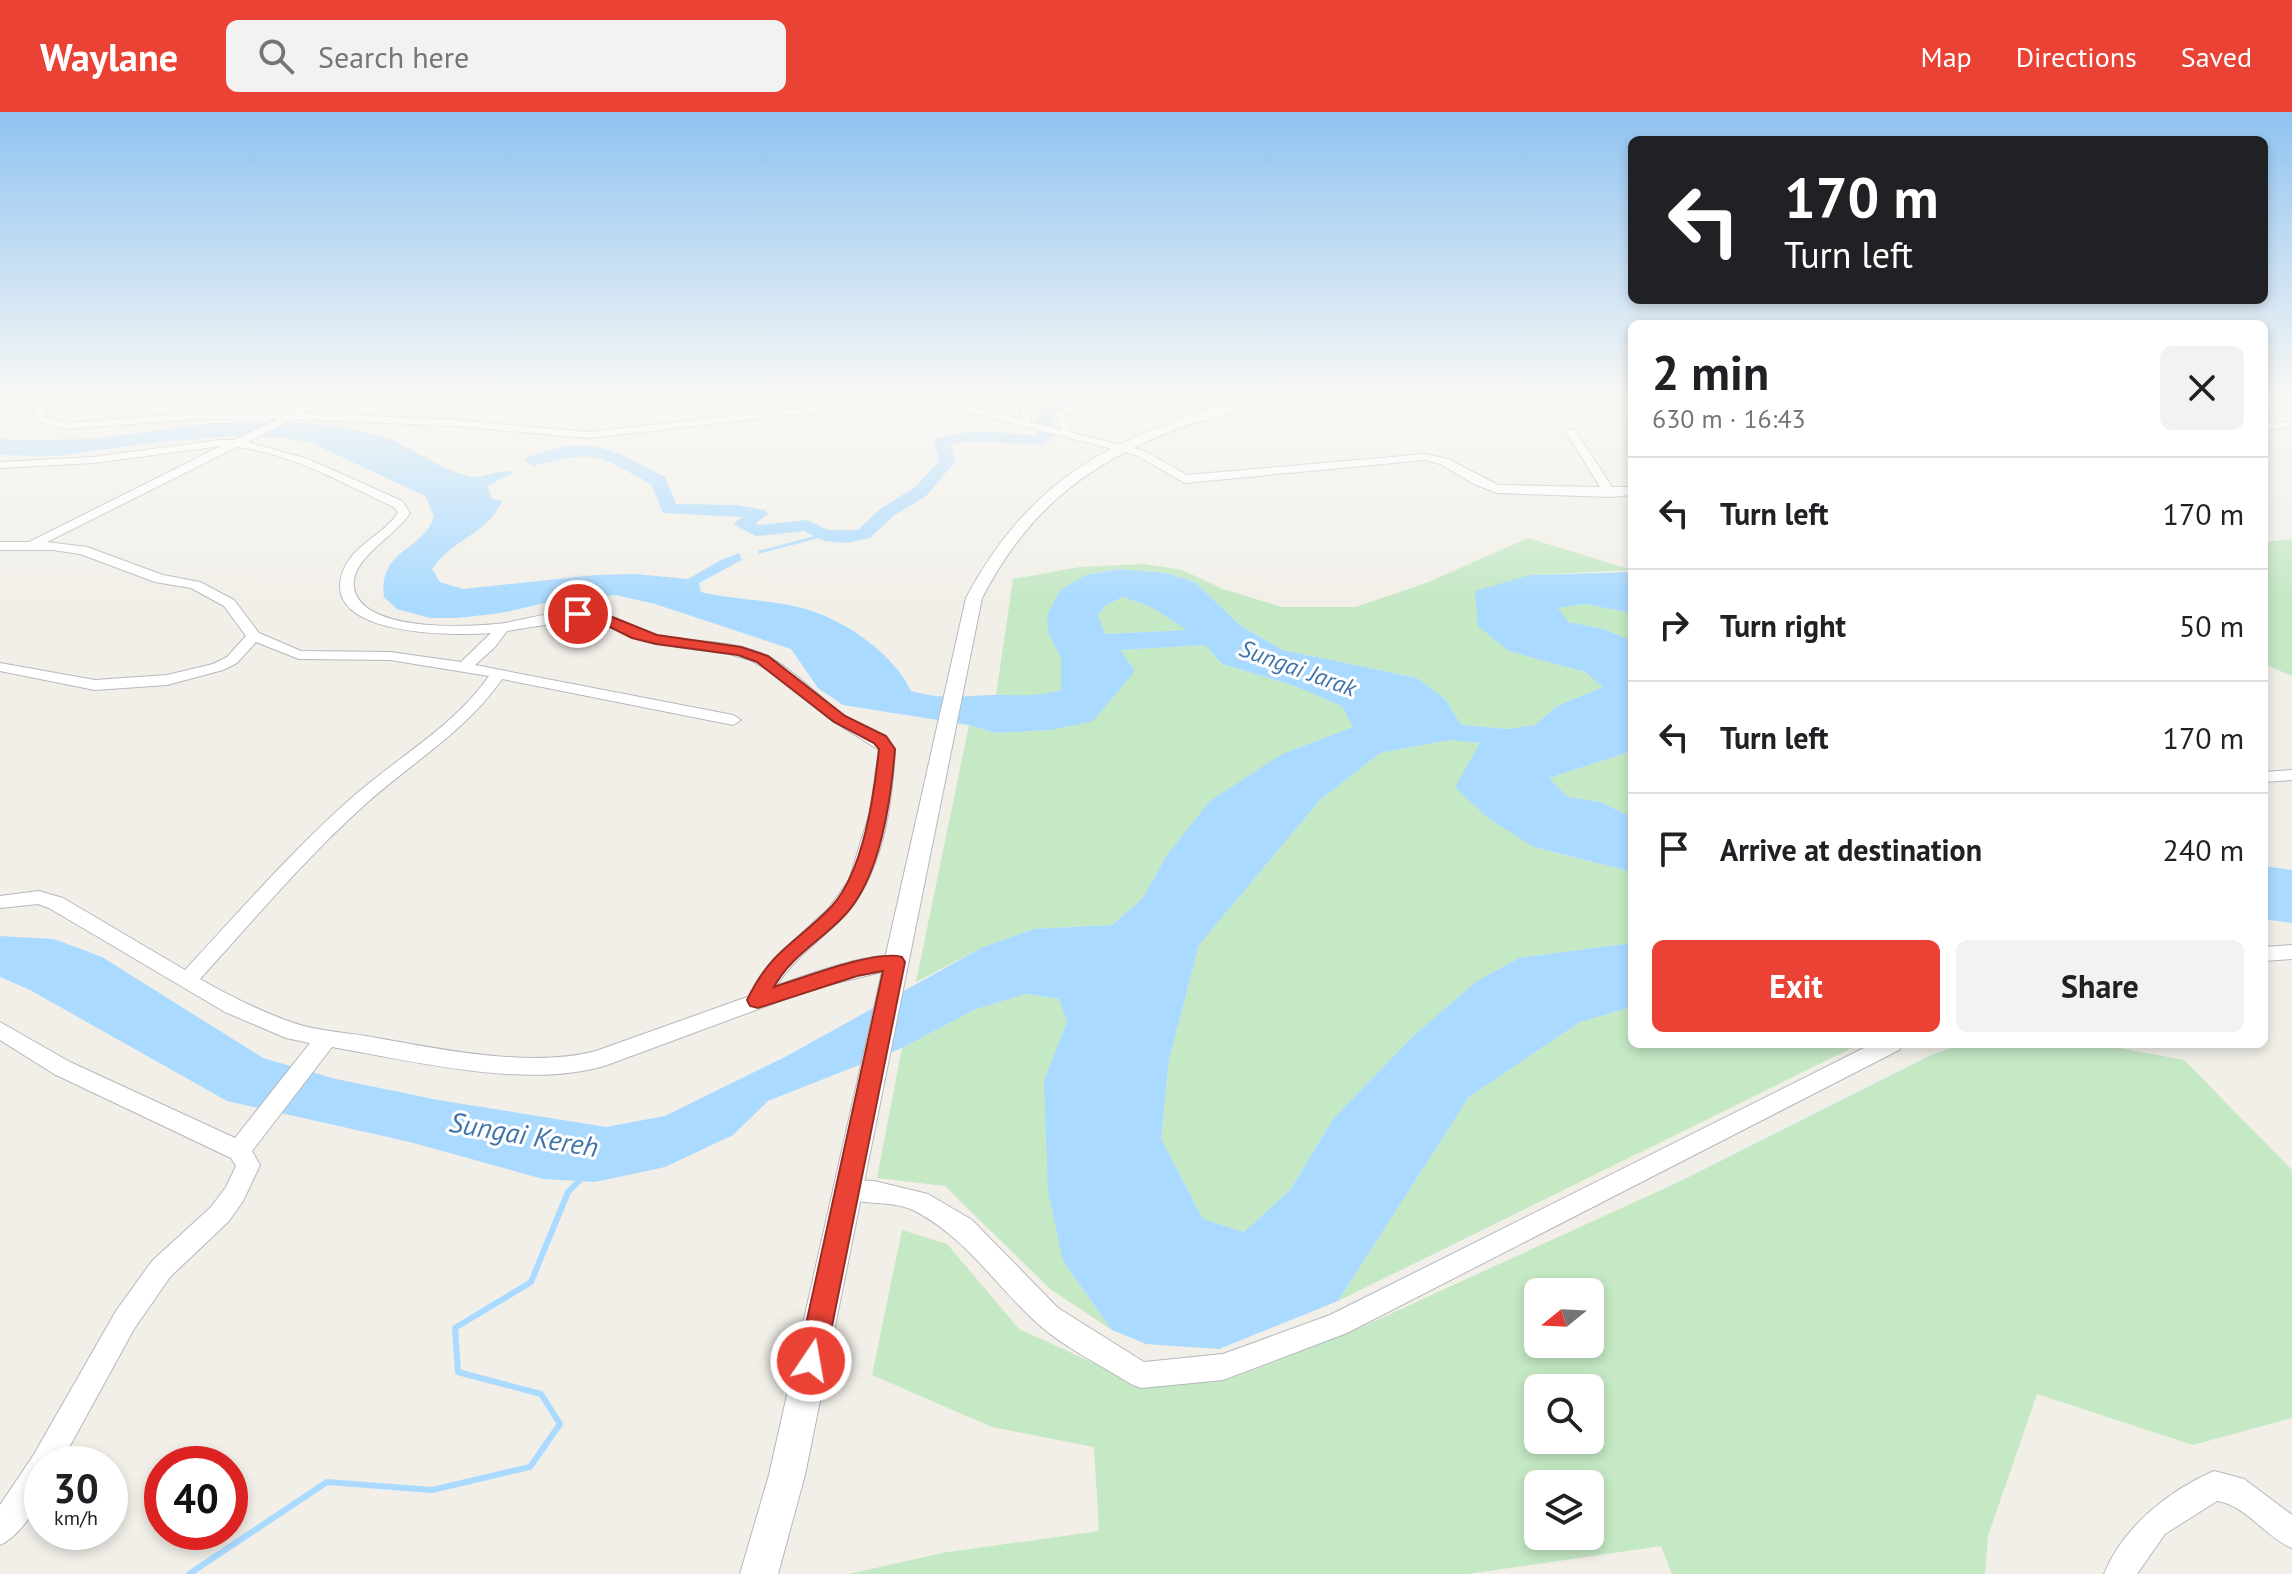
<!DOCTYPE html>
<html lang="en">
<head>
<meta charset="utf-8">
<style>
  :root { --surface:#fff; --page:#f2f2f2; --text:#202124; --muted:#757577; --line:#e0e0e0; --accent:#ea4335 }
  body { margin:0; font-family:"PT Sans",sans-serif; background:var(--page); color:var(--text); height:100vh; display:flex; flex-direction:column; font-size:30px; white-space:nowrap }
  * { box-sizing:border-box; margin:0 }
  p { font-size:26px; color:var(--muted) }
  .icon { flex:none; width:44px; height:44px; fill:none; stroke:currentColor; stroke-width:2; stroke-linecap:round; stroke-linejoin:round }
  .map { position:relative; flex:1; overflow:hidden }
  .drawer { position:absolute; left:1628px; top:208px; width:640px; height:728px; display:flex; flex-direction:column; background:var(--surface); border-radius:12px; box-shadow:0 4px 12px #0003 }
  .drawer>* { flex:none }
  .banner { position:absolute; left:1628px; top:24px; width:640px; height:168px; border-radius:12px; box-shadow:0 4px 12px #0003; background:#202124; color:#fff; overflow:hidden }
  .needle { width:52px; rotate:252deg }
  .controls { position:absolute; left:1524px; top:1166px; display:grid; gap:16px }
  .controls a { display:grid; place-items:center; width:80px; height:80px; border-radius:12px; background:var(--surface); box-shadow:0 4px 12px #0003; font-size:40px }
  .speed { position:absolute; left:24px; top:1334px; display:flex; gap:16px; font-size:40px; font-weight:700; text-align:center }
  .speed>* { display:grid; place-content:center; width:104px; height:104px; border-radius:50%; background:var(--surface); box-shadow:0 4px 12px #0003; line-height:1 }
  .speed small { font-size:20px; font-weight:400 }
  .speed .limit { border:12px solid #d22; background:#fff; color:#111 }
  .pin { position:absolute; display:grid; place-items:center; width:68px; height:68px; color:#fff; margin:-34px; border:4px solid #fff; border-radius:50%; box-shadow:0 2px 8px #0007 }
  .me { position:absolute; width:88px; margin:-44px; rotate:12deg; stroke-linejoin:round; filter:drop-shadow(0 0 6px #0008) }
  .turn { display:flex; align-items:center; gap:28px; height:168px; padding:0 24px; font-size:36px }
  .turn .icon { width:104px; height:104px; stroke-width:2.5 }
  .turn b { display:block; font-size:56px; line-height:68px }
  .round { display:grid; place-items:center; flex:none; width:84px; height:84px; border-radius:12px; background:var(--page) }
  .overview { display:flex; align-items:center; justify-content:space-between; height:136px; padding:0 24px }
  h1 { font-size:48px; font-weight:800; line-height:60px }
  .button { display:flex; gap:16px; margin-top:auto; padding:16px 24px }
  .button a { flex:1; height:92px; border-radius:12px; background:var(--accent); color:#fff; font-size:32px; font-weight:800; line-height:92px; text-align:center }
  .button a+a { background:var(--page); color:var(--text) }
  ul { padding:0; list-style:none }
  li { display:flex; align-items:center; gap:24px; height:112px; padding:0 24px; border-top:2px solid var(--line) }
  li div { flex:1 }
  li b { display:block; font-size:30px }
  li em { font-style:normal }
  header { display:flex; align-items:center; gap:48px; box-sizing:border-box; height:112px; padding:0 40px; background:var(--accent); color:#fff }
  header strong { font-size:38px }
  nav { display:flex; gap:44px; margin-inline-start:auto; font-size:28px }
  .search { width:560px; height:72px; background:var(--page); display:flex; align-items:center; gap:20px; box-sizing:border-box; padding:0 28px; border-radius:12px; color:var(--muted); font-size:30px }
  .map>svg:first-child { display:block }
  .green { fill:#c5e8c5; fill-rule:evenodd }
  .water { fill:#aadaff; fill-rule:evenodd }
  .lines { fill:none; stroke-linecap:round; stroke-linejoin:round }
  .stream-far1 { stroke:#aadaff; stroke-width:3 }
  .stream { stroke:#aadaff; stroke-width:6 }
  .river { fill:#aadaff; fill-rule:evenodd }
  .minor-casing { stroke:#b5b8bc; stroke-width:2 }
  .tertiary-casing { stroke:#b5b8bc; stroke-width:2 }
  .minor { fill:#fff; fill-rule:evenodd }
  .tertiary { fill:#fff; fill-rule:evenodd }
  .route { fill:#ea4335; stroke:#982c22; stroke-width:2 }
  .labels { text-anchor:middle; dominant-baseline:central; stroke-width:6; stroke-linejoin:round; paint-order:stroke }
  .water-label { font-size:24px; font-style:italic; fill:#4174aa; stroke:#fff }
  .near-water-label { font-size:28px; font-style:italic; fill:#4174aa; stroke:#fff }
</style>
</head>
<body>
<header>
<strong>Waylane</strong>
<div class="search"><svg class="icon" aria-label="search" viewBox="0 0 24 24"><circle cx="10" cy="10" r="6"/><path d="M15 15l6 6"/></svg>Search here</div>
<nav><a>Map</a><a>Directions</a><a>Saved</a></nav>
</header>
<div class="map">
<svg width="2292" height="1462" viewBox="0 0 2292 1462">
  <rect width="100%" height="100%" fill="#f1efe8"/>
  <path class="green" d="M1528 426 1632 458 1530 463 1509 539 1585 560 1604 575 1557 594 1535 613 1508 617 1460 613 1446 588 1417 566 1283 538 1241 514 1195 470 1166 461 1119 457 1086 463 1049 523 1061 546V578L1038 585 996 583 1013 467 1080 455 1144 452 1182 458 1223 477 1282 495H1356L1426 471Z
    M2292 427V564L2264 552V430Z
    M1123 485 1151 495 1188 518 1105 522 1098 503 1106 493Z
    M1585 492 1632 501V529L1604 517 1567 510 1558 496Z
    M1205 533 1222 552 1292 573 1343 594 1353 615 1282 642 1167 743 1142 787 1112 813 1034 817 983 835 916 870 969 613 995 621 1051 618 1119 538Z
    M1450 628 1481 631 1534 735 1632 760V831L1519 846 1477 869 1412 925 1333 1007 1290 1078 1244 1120 1203 1107 1161 1027 1169 948 1199 833 1320 688 1380 641Z
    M1632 639V705L1600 690 1568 685 1549 666Z
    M1026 882 1059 887 1067 910 1044 970 1063 1149 1112 1218 1050 1177 945 1074 877 1066 902 936 976 897Z
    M1632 895V932H1860L1338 1189 1469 985 1580 910Z
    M1964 932H2098L2184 948 2292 1058V1306L2193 1333 2037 1282 1988 1424 1985 1462H1672L1661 1434 1468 1462H849L942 1441 1099 1419 1094 1335 992 1315 872 1263 902 1118 947 1132 1019 1217 1144 1274 1230 1267 1353 1219 1685 1067 1931 943ZM1538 1180H1590V1232H1538ZM1538 1276H1590V1328H1538ZM1538 1372H1590V1424H1538Z"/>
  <path class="water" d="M211 311C269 310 328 307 384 325 413 335 437 356 468 364 481 368 498 356 515 360L487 374 492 387 502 388C491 420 451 428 432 457L440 470 463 477 595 463 635 462 688 467 719 449 739 441 742 448 699 471 701 480C737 489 776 487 812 499 850 512 894 543 911 579 945 589 965 583 998 583 1021 583 1038 585 1061 578V546L1049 523 1047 503 1061 477 1086 463 1119 457 1166 461 1195 470 1241 514 1283 538 1417 566 1446 588 1461 613 1508 617 1535 613 1557 594 1603 575 1585 560 1509 539 1478 514 1475 479 1530 463 1632 460V501L1585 492 1558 496 1568 510 1604 517 1632 529V639L1549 666 1568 685 1600 690 1632 705V760L1534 735 1488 706 1455 675 1480 631 1450 628 1380 641 1320 688 1199 833 1169 948 1161 1027 1203 1107 1244 1120 1290 1078 1333 1007 1412 925 1477 869 1519 846 1632 831V895L1580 910 1469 985 1338 1189 1219 1237 1146 1232 1112 1218 1063 1149 1048 1079 1044 969 1067 910 1059 887 1026 882 976 897 902 936 768 989 733 1023 665 1055 595 1070 543 1067 410 1030 227 989 30 878 0 865V824L54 827 102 845 263 946 336 967 438 988 606 1015 665 1004 785 945 983 835 1034 817 1112 813 1142 787 1167 743 1210 689 1282 642 1353 615 1342 594 1292 573 1222 552 1205 533 1120 538 1135 559 1093 609 1051 618 995 621 969 613 843 593 818 576 791 537 655 492 616 483 562 487 501 501 457 506H430L397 497 384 485C378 437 424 439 434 404L425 384 312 331 284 326 244 323 160 330 56 344 0 343V326L11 328 92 327ZM1123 485 1151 495 1187 518 1105 522 1098 503 1106 493Z
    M2264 754 2292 758V811L2264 807Z"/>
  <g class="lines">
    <path class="stream-far1" d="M760 440 824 423"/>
    <path class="stream" d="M189 1462 327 1370 432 1378 530 1355 560 1312 541 1282 458 1260 455 1216 531 1170 568 1080 582 1066"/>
    <path class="river" d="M1057 287H1075L1054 302 1053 327 1039 333 976 329 951 332 955 350 926 384 892 405 870 426 847 431 824 429 804 419 756 424 733 412 742 405 663 401 651 372C594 341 597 338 533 354L525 349 527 345 565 334H594L620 342 665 365 676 392 736 393 765 398 768 402 755 412 759 413 807 408 828 418H858L880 397 914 376 939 349 934 329 936 326 976 319 1036 323 1040 300Z"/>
    <g class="minor-casing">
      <path id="minor" d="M54 287H67L45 299V305L66 311 196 301H290L319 287H331L305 301 457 308 587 320 892 287H937L1019 307 1022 294 1040 287H1053L1031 298 1030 310 1063 318 1053 303 1054 301 1078 287H1090L1064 304 1073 321 1144 339 1187 363 1425 342 1448 347 1498 373 1600 375 1566 320 1571 317 1575 318 1612 375H1632V383L1610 385 1497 381 1474 372 1440 352 1425 348 1185 371 1136 343 922 288 587 326 457 314 293 307 248 330 308 347 402 389 410 401C396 424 349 447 354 476 362 520 464 515 497 512 529 508 561 495 593 500 616 503 633 518 655 523 691 531 729 527 763 542 794 557 817 584 845 604 863 615 882 620 895 637 892 694 883 764 841 807 819 829 794 847 776 874 803 864 877 837 902 845L905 850 902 855 895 857 815 876 607 953C529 978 412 949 332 935L252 1039 260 1053 243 1089 229 1109 170 1165 134 1217 60 1352H42C42 1362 44 1375 41 1384 35 1401 16 1426 0 1433V1393L33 1344 116 1199 152 1149 211 1095 226 1075 236 1054 231 1046 54 962 0 928V910L70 950 235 1026 310 931 286 926 225 900 49 796 38 792 0 796V784L39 779 63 786 185 858C238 801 289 742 347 690 394 647 452 617 489 564L390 548 299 547 256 530 237 551 223 558 167 573 95 578 0 559V551L95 568 167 563 213 552 227 545 246 524 224 494 191 476 155 470 80 442 53 438H0V430H29L221 334 93 351 0 356V350L93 345 220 328H234L277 307H196L66 317 35 309 36 295ZM237 335C292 341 344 372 394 395L398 401C383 423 353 433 343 459 318 525 456 524 491 521L461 550 390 540 301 539 259 521 234 488 200 470 163 463 87 435 47 430ZM583 507 597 509 652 531 729 542 750 548 775 562 831 608 879 638 870 700 849 768 829 796 775 846 750 884 596 939C529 957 434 936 366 924 342 920 316 919 294 911 261 900 230 884 200 867 252 810 302 750 359 698 407 653 464 622 502 567L733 613 741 608 733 603 475 553 495 535 507 519Z
        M2292 309V315L2264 318V312Z
        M2292 658V668L2264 670V660Z
        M2292 833V847L2264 849V835Z
        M1872 932H1902L1899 938 1347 1221 1223 1268 1141 1276 1131 1272C1101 1253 1065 1236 1038 1212 996 1174 967 1127 917 1100 893 1087 863 1094 839 1085L835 1078 839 1071 847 1068 874 1069 928 1082 972 1108 1058 1196 1144 1250 1223 1242 1330 1203Z
        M2214 1359 2244 1367 2292 1403V1436C2265 1425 2246 1393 2217 1389L2165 1422 2137 1462H2104C2123 1415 2168 1379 2214 1359Z"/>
    </g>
    <g class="tertiary-casing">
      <path id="tertiary" d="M1245 287H1263C1248 299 1199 308 1177 317 1086 352 1027 399 982 486L805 1363 778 1462H740L769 1363 966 486C1031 364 1116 323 1245 287Z"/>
    </g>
    <use href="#minor" class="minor"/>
    <use href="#tertiary" class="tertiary"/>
  </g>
  <linearGradient id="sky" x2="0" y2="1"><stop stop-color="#8fc3f1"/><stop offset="0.58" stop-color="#f9f8f5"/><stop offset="1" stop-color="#f9f8f5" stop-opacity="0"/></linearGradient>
  <rect width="2292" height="491" fill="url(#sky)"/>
  <path class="route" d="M578 497 605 502 657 523 741 535 768 544 845 604 886 624 895 637C891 688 881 767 843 805 820 829 790 845 774 875 803 866 876 837 902 845L905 850 825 1249 821 1258 811 1262 802 1258 798 1249 883 859 857 864 758 896 750 894 747 888C772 836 797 831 832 794 864 758 874 683 879 637L874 631 834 610 757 550 738 543 656 532 632 526 596 508 573 505V499Z"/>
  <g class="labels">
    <g class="water-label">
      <text transform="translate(1298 556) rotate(20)">Sungai Jarak</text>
    </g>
    <g class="near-water-label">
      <text transform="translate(524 1022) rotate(10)">Sungai Kereh</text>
    </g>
  </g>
</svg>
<div class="controls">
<a><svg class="needle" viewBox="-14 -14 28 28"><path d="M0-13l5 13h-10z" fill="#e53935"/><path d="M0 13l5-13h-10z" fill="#757577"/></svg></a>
<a><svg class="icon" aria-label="search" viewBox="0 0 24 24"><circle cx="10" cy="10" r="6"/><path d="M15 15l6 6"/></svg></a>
<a><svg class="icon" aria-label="layers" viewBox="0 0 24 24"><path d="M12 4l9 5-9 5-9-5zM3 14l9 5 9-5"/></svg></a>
</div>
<div class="speed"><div>30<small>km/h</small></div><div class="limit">40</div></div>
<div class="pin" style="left:578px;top:502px;background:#d93025"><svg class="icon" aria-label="arrive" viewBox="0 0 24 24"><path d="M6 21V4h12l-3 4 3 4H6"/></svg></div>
<svg class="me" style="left:811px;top:1249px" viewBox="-20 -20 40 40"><circle r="17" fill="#ea4335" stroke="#fff" stroke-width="3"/><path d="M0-11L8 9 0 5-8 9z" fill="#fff"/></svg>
<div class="banner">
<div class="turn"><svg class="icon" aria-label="left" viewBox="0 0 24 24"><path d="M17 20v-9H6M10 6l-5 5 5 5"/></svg><div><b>170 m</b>Turn left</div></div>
</div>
<section class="drawer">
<div class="overview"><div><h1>2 min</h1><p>630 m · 16:43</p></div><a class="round"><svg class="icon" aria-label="close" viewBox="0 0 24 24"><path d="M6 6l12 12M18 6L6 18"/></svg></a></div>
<ul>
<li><svg class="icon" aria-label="left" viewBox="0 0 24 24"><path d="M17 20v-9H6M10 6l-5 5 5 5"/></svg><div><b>Turn left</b></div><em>170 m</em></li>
<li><svg class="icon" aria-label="right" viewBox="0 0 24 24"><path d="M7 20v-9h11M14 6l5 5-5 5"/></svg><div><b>Turn right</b></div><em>50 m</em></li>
<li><svg class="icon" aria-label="left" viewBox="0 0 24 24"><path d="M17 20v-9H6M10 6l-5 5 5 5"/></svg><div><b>Turn left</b></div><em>170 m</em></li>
<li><svg class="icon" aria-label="arrive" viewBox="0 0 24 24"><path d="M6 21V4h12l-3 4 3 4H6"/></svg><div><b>Arrive at destination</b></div><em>240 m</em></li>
</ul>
<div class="button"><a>Exit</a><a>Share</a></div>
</section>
</div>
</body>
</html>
